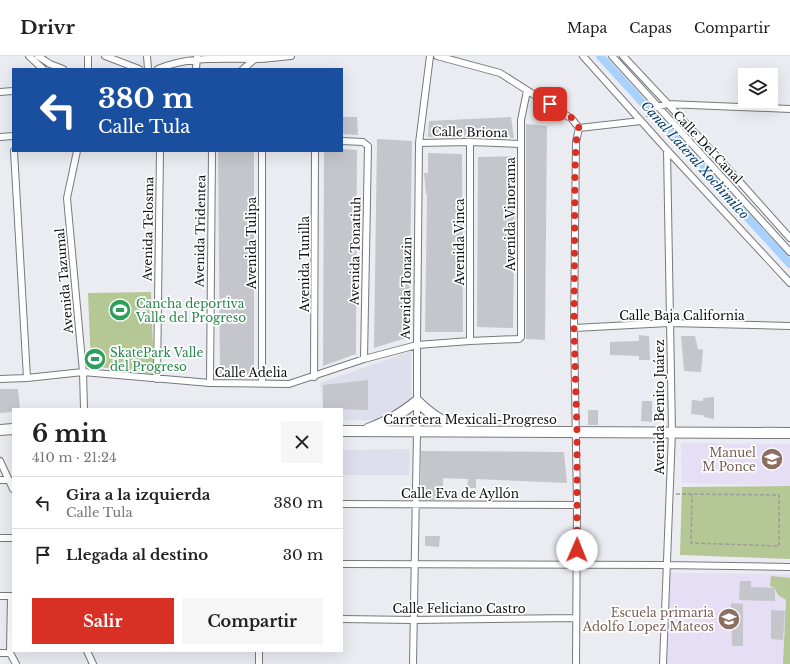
<!DOCTYPE html>
<html lang="es">
<head>
<meta charset="utf-8">
<style>
  :root { --surface:#fff; --page:#f6f6f6; --text:#222; --muted:#767676; --line:#e0e0e0; --accent:#d93025 }
  body { margin:0; font-family:"Libre Baskerville",serif; background:var(--page); color:var(--text); height:100vh; display:flex; flex-direction:column; font-size:15px; white-space:nowrap }
  * { box-sizing:border-box; margin:0 }
  p { font-size:13px; color:var(--muted) }
  .icon { flex:none; width:22px; height:22px; fill:none; stroke:currentColor; stroke-width:2; stroke-linecap:round; stroke-linejoin:round }
  .map { position:relative; flex:1; overflow:hidden }
  .sheet { position:absolute; left:12px; top:352px; width:331px; height:244px; display:flex; flex-direction:column; background:var(--surface); border-radius:0px; box-shadow:0 4px 16px #0002 }
  .sheet>* { flex:none }
  .top-card { position:absolute; left:12px; top:12px; width:331px; height:84px; border-radius:0px; box-shadow:0 4px 16px #0002; background:#1a4fa0; color:#fff; overflow:hidden }
  .fabs { position:absolute; left:738px; top:12px; display:grid; gap:8px }
  .fabs a { display:grid; place-items:center; width:40px; height:40px; border-radius:0px; background:var(--surface); box-shadow:0 4px 16px #0002; font-size:20px }
  .pin { position:absolute; display:grid; place-items:center; width:34px; height:34px; color:#fff; margin:-17px; border-radius:8px; box-shadow:0 2px 6px #0006 }
  .me { position:absolute; width:44px; margin:-22px; rotate:1deg; stroke-linejoin:round; filter:drop-shadow(0 0 3px #0008) }
  .turn { display:flex; align-items:center; gap:14px; height:84px; padding:0 20px; font-size:18px }
  .turn .icon { width:52px; height:52px; stroke-width:2.5 }
  .turn b { display:block; font-size:28px; line-height:34px }
  .round { display:grid; place-items:center; flex:none; width:42px; height:42px; border-radius:0px; background:var(--page) }
  .head { display:flex; align-items:center; justify-content:space-between; height:68px; padding:0 20px }
  h1 { font-size:24px; font-weight:700; line-height:30px }
  .cta { display:flex; gap:8px; margin-top:auto; padding:8px 20px }
  .cta a { flex:1; height:46px; border-radius:0px; background:var(--accent); color:#fff; font-size:16px; font-weight:700; line-height:46px; text-align:center }
  .cta a+a { background:var(--page); color:var(--text) }
  ul { padding:0; list-style:none }
  li { display:flex; align-items:center; gap:12px; height:52px; padding:0 20px; border-top:1px solid var(--line) }
  li div { flex:1 }
  li b { display:block; font-size:15px }
  li em { font-style:normal }
  header { display:flex; align-items:center; gap:24px; box-sizing:border-box; height:56px; padding:0 20px; background:var(--surface); border-bottom:1px solid var(--line) }
  header strong { font-size:19px }
  nav { display:flex; gap:22px; margin-inline-start:auto; font-size:14px }
  .map>svg:first-child { display:block }
  .built { fill:#dde0ec }
  .education { fill:#e5def4 }
  .green { fill:#b6c796 }
  .lines { fill:none; stroke-linecap:round; stroke-linejoin:round }
  .canal { stroke:#a8d1fe; stroke-width:8 }
  .building { fill:#c5c6cb }
  .minor-casing { stroke:#77797d; stroke-width:8 }
  .primary-casing { stroke:#77797d; stroke-width:12 }
  .path { stroke:#9c9da1; stroke-width:1.5; stroke-dasharray:4 2; stroke-linecap:butt }
  .minor { stroke:#fff; stroke-width:6 }
  .primary { stroke:#fff; stroke-width:10 }
  .route { stroke:#d93025; stroke-width:7; stroke-dasharray:0 12.6 }
  .labels { text-anchor:middle; dominant-baseline:central; stroke-width:3.5; stroke-linejoin:round; paint-order:stroke }
  .street-label { font-size:12px; fill:#0f1011; stroke:#fff }
  .leisure-label { font-size:12px; fill:#27864d; stroke:#fff; text-anchor:start }
  .education-label { font-size:12px; fill:#785e54; stroke:#fff; text-anchor:end }
  .water-label { font-size:13px; font-style:italic; fill:#003c71; stroke:#fff }
</style>
</head>
<body>
<header>
<strong>Drivr</strong>
<nav><a>Mapa</a><a>Capas</a><a>Compartir</a></nav>
</header>
<div class="map">
<svg width="790" height="608" viewBox="0 0 790 608">
  <rect width="100%" height="100%" fill="#ebecf1"/>
  <path class="built" d="M411 295V339L409 347 379 364H342V353H323L320 327Z
    M410 393 409 419H342V394Z"/>
  <path class="education" d="M681 387 790 388V430L682 427Z
    M670 517 790 518V608H667Z"/>
  <path class="green" d="M151 236 154 318 91 310 88 237Z
    M790 430V503L680 499 682 431Z
    M771 520 790 522V608H783L786 544 778 539 775 532 770 530Z"/>
  <g class="lines">
    <path class="canal" d="M600 0 790 208"/>
  </g>
  <path class="building" d="M342 61H357L358 79 342 78Z
    M511 61 514 82 428 81 429 65Z
    M526 68 547 70 545 284 526 283Z
    M377 83 412 85 409 281 374 292Z
    M342 93 357 94 356 298 323 310 324 95H342Z
    M218 95H254V321L220 320Z
    M428 97 462 98 463 276H425L427 139 426 138 424 117H428Z
    M516 100V110H515L513 272 477 271 478 101Z
    M639 279 649 280 650 304H639V300L610 299V286L639 285Z
    M681 280H695L698 293 703 294 701 316 684 315Z
    M368 324V354L323 353V329Z
    M0 333H18L20 353H13V356L0 357Z
    M714 341V363L704 361 703 359 691 358 692 344 703 345V342Z
    M642 345H652V366L641 365Z
    M588 354H598V369H588Z
    M421 395 564 396 567 427 476 423V432H467L468 423 443 422V444H421Z
    M425 480H440L439 491 425 490Z
    M740 525H751V531L775 532V545L739 544Z
    M731 547 743 548V590H732Z
    M771 554 785 555 783 584 771 583Z"/>
  <g class="lines">
    <g class="minor-casing">
      <path id="minor" d="M29 0 43 13
        M38 0 50 8 63 13
        M105 0 139 13
        M147 0 148 13
        M437 0 500 17 572 63 579 72
        M583 0 667 94 790 227
        M612 0 790 196
        M623 0 723 107 790 182
        M88 13V0
        M158 13C188 0 221 3 254 3 266 3 279 1 291 0
        M196 13 197 0
        M243 13 255 3
        M0 36 13 35
        M657 51 667 48 790 53
        M579 72 641 65
        M0 81 13 80
        M342 85 363 86 368 90 364 303
        M419 87 470 86 520 88
        M14 95 27 322
        M77 95 67 142 83 316 84 353
        M574 272 669 267 790 270
        M470 285V86
        M314 321 315 95
        M0 323 27 322 83 316 210 327 289 328 364 303 417 289 470 285 519 283 521 281V64L527 35
        M157 323 160 95
        M210 327 212 95
        M262 327V95
        M0 405 13 433
        M0 424H9
        M342 448 577 449
        M0 482H13
        M342 508 666 509 790 511
        M0 540H13
        M11 540 10 597 16 608
        M342 563 413 564 576 562
        M87 595 93 608
        M0 597H10
        M259 608V595
        M413 608 417 376V289L419 87 430 0
        M576 608 577 449 574 272 576 86 579 72
        M663 608 672 376 667 94"/>
    </g>
    <g class="primary-casing">
      <path id="primary" d="M368 373C388 365 400 359 417 345 432 360 443 366 463 374
        M0 374 13 373
        M342 375 790 377"/>
    </g>
    <path class="path" d="M646 61 652 56
      M676 438 779 439V490L691 487 692 439"/>
    <use href="#minor" class="minor"/>
    <use href="#primary" class="primary"/>
  </g>
  <g class="lines">
    <path class="route" d="M550 48 572 62 579 72 576 86 575 117 574 272 577 377V494"/>
  </g>
  <defs>
    <g id="stadium-disc" transform="scale(1.15)"><circle r="9.5" fill="#2e9e5b" stroke="#fff"/><path d="M0-5a6.5 5 0 1 0 0 10a6.5 5 0 1 0 0-10ZM-3.5-1.8h7v3.6h-7Z" fill="#fff"/></g>
    <g id="school-disc" transform="scale(1.15)"><circle r="9.5" fill="#8d6e63" stroke="#fff"/><path d="M0-5L7-2L0 1L-7-2ZM-4 1L0 2.5L4 1V4Q0 6-4 4Z" fill="#fff"/></g>
  </defs>
  <g fill-rule="evenodd">
    <use href="#stadium-disc" x="120" y="254"/>
    <use href="#stadium-disc" x="95" y="303"/>
    <use href="#school-disc" x="772" y="403"/>
    <use href="#school-disc" x="729" y="563"/>
  </g>
  <g class="labels">
    <g class="street-label">
      <text transform="translate(470 76) rotate(1)">Calle Briona</text>
      <text transform="translate(708 91) rotate(47)">Calle Del Canal</text>
      <text transform="translate(510 158) rotate(-90)">Avenida Vinorama</text>
      <text transform="translate(148 173) rotate(-89)">Avenida Telosma</text>
      <text transform="translate(200 175) rotate(-89)">Avenida Tridentea</text>
      <text transform="translate(459 186) rotate(-90)">Avenida Vinca</text>
      <text transform="translate(251 187) rotate(-90)">Avenida Tulipa</text>
      <text transform="translate(355 195) rotate(-89)">Avenida Tonatiuh</text>
      <text transform="translate(304 208) rotate(-90)">Avenida Tunilla</text>
      <text transform="translate(64 225) rotate(-95)">Avenida Tazumal</text>
      <text transform="translate(406 232) rotate(-89)">Avenida Tonazin</text>
      <text x="682" y="259">Calle Baja California</text>
      <text x="251" y="316">Calle Adelia</text>
      <text transform="translate(659 351) rotate(-90)">Avenida Benito Juárez</text>
      <text x="470" y="363">Carretera Mexicali-Progreso</text>
      <text x="460" y="437">Calle Eva de Ayllón</text>
      <text x="459" y="552">Calle Feliciano Castro</text>
    </g>
    <g class="leisure-label">
      <text x="136" y="247">Cancha deportiva<tspan x="136" dy="14">Valle del Progreso</tspan></text>
      <text x="110" y="296">SkatePark Valle<tspan x="110" dy="14">del Progreso</tspan></text>
    </g>
    <g class="education-label">
      <text x="756" y="396">Manuel<tspan x="756" dy="14">M Ponce</tspan></text>
      <text x="714" y="556">Escuela primaria<tspan x="714" dy="14">Adolfo Lopez Mateos</tspan></text>
    </g>
    <g class="water-label">
      <text transform="translate(695 104) rotate(48)">Canal Lateral Xochimilco</text>
    </g>
  </g>
</svg>
<div class="fabs">
<a><svg class="icon" aria-label="layers" viewBox="0 0 24 24"><path d="M12 4l9 5-9 5-9-5zM3 14l9 5 9-5"/></svg></a>
</div>
<div class="pin" style="left:550px;top:48px;background:#d93025"><svg class="icon" aria-label="arrive" viewBox="0 0 24 24"><path d="M6 21V4h12l-3 4 3 4H6"/></svg></div>
<svg class="me" style="left:577px;top:494px" viewBox="-20 -20 40 40"><circle r="19" fill="#fff"/><path d="M0-13L10 11 0 6-10 11z" fill="#d93025"/></svg>
<div class="top-card">
<div class="turn"><svg class="icon" aria-label="left" viewBox="0 0 24 24"><path d="M17 20v-9H6M10 6l-5 5 5 5"/></svg><div><b>380 m</b>Calle Tula</div></div>
</div>
<section class="sheet">
<div class="head"><div><h1>6 min</h1><p>410 m · 21:24</p></div><a class="round"><svg class="icon" aria-label="close" viewBox="0 0 24 24"><path d="M6 6l12 12M18 6L6 18"/></svg></a></div>
<ul>
<li><svg class="icon" aria-label="left" viewBox="0 0 24 24"><path d="M17 20v-9H6M10 6l-5 5 5 5"/></svg><div><b>Gira a la izquierda</b><p>Calle Tula</p></div><em>380 m</em></li>
<li><svg class="icon" aria-label="arrive" viewBox="0 0 24 24"><path d="M6 21V4h12l-3 4 3 4H6"/></svg><div><b>Llegada al destino</b></div><em>30 m</em></li>
</ul>
<div class="cta"><a>Salir</a><a>Compartir</a></div>
</section>
</div>
</body>
</html>
